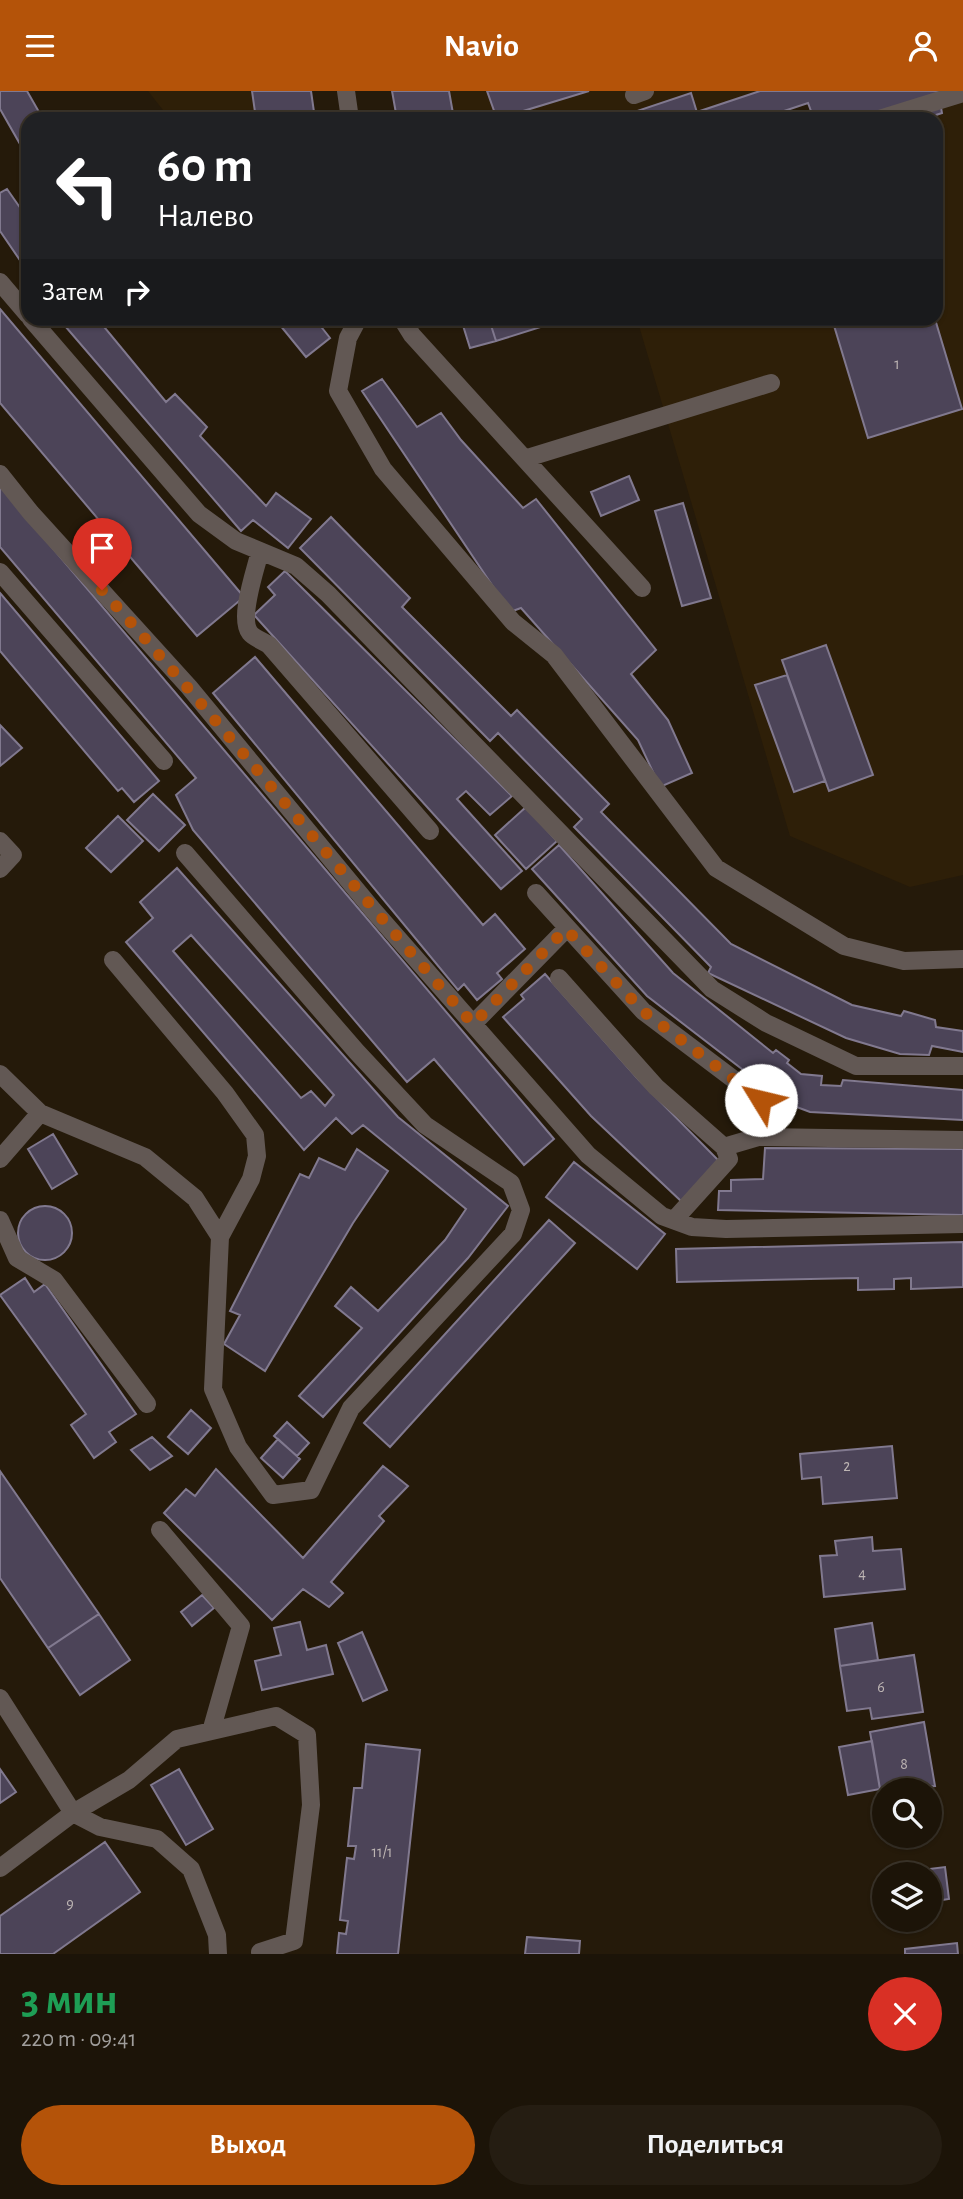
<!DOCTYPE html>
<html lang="ru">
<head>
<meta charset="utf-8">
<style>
  :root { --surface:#1c1408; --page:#251d12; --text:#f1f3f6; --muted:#a09e9c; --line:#3a3329; --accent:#b45309 }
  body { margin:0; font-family:"Alegreya Sans",sans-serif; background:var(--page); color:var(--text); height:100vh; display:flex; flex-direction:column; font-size:26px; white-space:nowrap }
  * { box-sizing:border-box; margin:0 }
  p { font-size:23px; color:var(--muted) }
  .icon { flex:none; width:38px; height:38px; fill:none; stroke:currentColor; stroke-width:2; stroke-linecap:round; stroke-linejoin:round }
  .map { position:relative; height:1863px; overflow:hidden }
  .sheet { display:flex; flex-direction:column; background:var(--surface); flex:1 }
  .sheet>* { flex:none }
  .guide { position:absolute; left:21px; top:21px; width:922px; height:214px; border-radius:21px; box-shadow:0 2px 5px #0004,0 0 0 2px var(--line); background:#202124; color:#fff; overflow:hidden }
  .buttons { position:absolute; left:872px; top:1687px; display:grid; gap:14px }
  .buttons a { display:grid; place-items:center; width:70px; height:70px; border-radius:50%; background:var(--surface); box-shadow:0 2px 5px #0004,0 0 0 2px var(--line); font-size:35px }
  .pin { position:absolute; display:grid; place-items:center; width:60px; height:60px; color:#fff; margin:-72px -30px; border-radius:50% 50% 50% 0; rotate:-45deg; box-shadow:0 0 7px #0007 }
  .pin .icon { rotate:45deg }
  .me { position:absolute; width:77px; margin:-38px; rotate:306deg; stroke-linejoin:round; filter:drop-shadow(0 0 5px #0008) }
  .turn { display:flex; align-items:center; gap:24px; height:147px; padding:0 21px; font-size:32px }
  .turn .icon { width:91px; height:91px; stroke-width:2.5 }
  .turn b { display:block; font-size:49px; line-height:60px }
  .then { display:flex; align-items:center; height:66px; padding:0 21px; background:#0003; gap:14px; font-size:26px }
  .round { display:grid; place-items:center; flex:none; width:74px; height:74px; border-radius:37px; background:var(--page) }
  .overview { display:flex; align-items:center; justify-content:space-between; height:119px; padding:0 21px }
  h1 { font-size:42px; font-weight:600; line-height:52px; color:#1e9e55 }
  .primary-button { display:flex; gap:14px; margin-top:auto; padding:14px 21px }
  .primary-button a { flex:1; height:80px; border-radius:42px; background:var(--accent); color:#fff; font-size:28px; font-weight:600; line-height:80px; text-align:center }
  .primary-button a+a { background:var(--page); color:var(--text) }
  header { display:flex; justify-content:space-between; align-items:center; height:91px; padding:0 21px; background:var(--accent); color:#fff; font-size:32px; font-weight:600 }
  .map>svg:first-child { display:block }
  .built { fill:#2e1f08 }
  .building { fill:#4c4458; stroke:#81798f; stroke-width:2; fill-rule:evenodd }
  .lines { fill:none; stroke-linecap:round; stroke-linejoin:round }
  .minor { stroke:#625854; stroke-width:18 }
  .route { stroke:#b45309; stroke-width:12; stroke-dasharray:0 21.6 }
  .labels { text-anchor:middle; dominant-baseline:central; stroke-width:6; stroke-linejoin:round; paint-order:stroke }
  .number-label { font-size:16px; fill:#bdb5b3 }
</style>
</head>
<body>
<header><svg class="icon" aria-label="menu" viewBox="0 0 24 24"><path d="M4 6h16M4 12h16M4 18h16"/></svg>Navio<svg class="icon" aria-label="person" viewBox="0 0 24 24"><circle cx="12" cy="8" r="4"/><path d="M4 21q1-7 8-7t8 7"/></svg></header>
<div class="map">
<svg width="963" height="1863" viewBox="0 0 963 1863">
  <rect width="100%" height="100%" fill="#251a0a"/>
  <path class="built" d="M148 0H311L315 28H170Z
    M392 0H963V784L910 796 790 745 637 228H936V28H814L808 12 760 28H397Z"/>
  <path class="building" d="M0 0H27L43 28H28V48L20 53 0 18Z
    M252 0H311L315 28H256Z
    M392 0H449L454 28H397Z
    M487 0H589L497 28Z
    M760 0H938L942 22 924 28H814L808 12 760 28H699L697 21Z
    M691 2 699 28H630L628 23Z
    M7 98 28 128V181L0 140V102Z
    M0 218 244 506 197 545 0 312Z
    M59 228H104L100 231 166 311 175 303 207 336 200 345 266 415 276 402 311 428 288 457 253 429 241 440Z
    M275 228H315L330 247 306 266Z
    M461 228H489L496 250 470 257Z
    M489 228H566L496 250Z
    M832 228H935L962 318 868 347Z
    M382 288 417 336 441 322 461 349 523 417 536 408 656 559 631 583 668 629 692 682 660 696 638 649 521 517 510 521 362 300Z
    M629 385 639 409 601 425 591 401Z
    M0 395 554 1048 524 1074 434 968 407 991 193 739 176 704 196 687 0 456Z
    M683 412 711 507 682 515 655 420Z
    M331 426 410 507 402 516 511 625 517 619 609 713 601 721 731 853 852 914 901 925 904 920 935 929 936 936 963 940V961L932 955 929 964 900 963 846 947 708 882 711 876 574 736 582 728 498 642 490 650 300 457Z
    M285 480 512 705 490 724 466 700 457 708 522 780 501 798 254 524 275 504 268 496Z
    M0 502 159 690 134 711 122 697 118 700 0 560Z
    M826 554 873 684 829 700 782 569Z
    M255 566 483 834 495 823 525 858 497 882 502 888 477 909 464 893 458 899 213 602Z
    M787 584 825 690 794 701 755 594Z
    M0 634 22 657 0 675Z
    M153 703 185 734 159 760 127 729Z
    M526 716 557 750 526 778 495 744Z
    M118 725 143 750 111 781 86 757Z
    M559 754 673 882 773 962 776 959 789 969 787 972 801 983 822 985 821 994 841 995 843 989 963 999V1029L810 1021 786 1012 647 905 532 778Z
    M177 777 398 1026 508 1115 468 1167 323 1326 299 1305 362 1237 335 1215 351 1196 378 1220 445 1149 466 1118 363 1034 352 1043 336 1027 304 1059 126 851 153 827 140 811ZM191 844 334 1004 325 1015 311 1000 301 1007 173 860Z
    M545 883 639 989 719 1070 682 1111 591 1025 503 926 524 908 521 904Z
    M53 1043 77 1083 52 1098 28 1058Z
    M765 1057 963 1058V1124L718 1119 719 1100H731V1089L763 1088Z
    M357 1058 388 1080 353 1132 265 1280 224 1253 240 1224 230 1220 300 1083 309 1087 319 1067 345 1079Z
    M574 1071 665 1143 637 1178 546 1106Z
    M18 1142a27 27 0 1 1 54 0a27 27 0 1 1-54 0Z
    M549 1129 575 1152 390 1356 364 1332Z
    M963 1151V1196L911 1198V1187L894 1188V1198L858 1199V1187L677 1191 676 1158Z
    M25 1187 34 1201 45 1193 136 1323 109 1341 116 1351 94 1367 71 1334 86 1323 0 1204Z
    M191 1319 211 1337 188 1363 168 1346Z
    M287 1331 309 1352 297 1365 274 1345Z
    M152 1346 172 1365 150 1379 131 1359Z
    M278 1348 300 1368 283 1387 261 1367Z
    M892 1355 897 1407 823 1413 821 1386 802 1388 800 1363Z
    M383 1375 408 1395 379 1425 384 1430 331 1491 343 1502 329 1516 303 1498 272 1529 164 1422 186 1398 195 1405 216 1378 303 1467Z
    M0 1380 99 1523 48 1557 0 1487Z
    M872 1446 873 1460 901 1458 905 1498 824 1506 820 1465 837 1464 835 1450Z
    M202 1504 214 1517 192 1535 181 1521Z
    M99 1523 130 1569 80 1604 48 1557Z
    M300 1531 307 1559 326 1554 333 1583 262 1599 255 1570 281 1564 274 1537Z
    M872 1532 878 1569 840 1575 835 1538Z
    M362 1541 387 1599 363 1610 338 1552Z
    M914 1564 923 1621 872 1628 870 1617 847 1620 840 1575Z
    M924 1631 935 1695 884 1699 881 1704 870 1641Z
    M872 1650 880 1698 848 1704 839 1656Z
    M366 1653 420 1659 398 1863H337L339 1842 346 1843 348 1830 340 1829 347 1767 354 1768 356 1755H348L354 1697H362Z
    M0 1678 16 1701 0 1712Z
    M179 1678 213 1738 186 1754 151 1694Z
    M105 1751 140 1801 53 1863H0V1825Z
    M945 1776 949 1808 929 1811V1783H889Z
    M527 1846 580 1850 579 1863H525Z
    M957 1852 958 1863H905V1858Z"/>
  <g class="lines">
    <path class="minor" d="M346 0 350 28
      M634 4 645 0
      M879 28 963 2
      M0 191 28 224
      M31 228 199 423 236 450 296 475 328 503 712 898 766 932 856 975H963
      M358 228 348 247 338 300 383 378 513 531 554 564 716 777 844 855 904 870 963 868
      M402 228 412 244 642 497
      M527 367 771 292
      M0 383 31 422 189 596 373 819 588 1064 662 1125 692 1136 726 1138 963 1133
      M260 460C256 478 238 527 250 542 254 547 263 550 269 554L430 740
      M0 481 164 670
      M0 750 13 764 0 778
      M536 802 643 920 777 1021
      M113 869 225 1002 255 1044 257 1065 251 1088 220 1146
      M559 887 656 996 724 1056 729 1068 674 1129
      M473 933 566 838
      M0 983 40 1022 145 1066 195 1107 220 1146 213 1298 238 1356 273 1404 311 1399 351 1317 513 1143 521 1119 511 1092 425 1034 356 960 185 762
      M724 1056 758 1046 963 1049
      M0 1068 40 1022
      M0 1129 17 1167 54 1189 147 1313
      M160 1439 241 1535 212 1637
      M0 1607 73 1722
      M73 1722 100 1736 157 1748 191 1778 217 1844 218 1863
      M0 1777 73 1722 129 1689 177 1648 276 1625 307 1644 311 1714 294 1850 260 1861"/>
  </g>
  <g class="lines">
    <path class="route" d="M102 499C229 641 347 790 473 933L566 838 643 920 761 1009"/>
  </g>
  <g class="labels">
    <g class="number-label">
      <text x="897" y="273">1</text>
      <text x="847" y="1375">2</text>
      <text x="862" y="1482">4</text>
      <text x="881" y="1596">6</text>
      <text x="904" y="1673">8</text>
      <text x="382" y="1761">11/1</text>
      <text x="70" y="1813">9</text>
    </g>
  </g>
</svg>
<div class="buttons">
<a><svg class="icon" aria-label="search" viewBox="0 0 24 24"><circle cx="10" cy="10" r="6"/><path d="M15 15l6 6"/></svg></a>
<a><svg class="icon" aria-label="layers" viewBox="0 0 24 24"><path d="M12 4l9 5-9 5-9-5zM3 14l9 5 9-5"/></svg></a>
</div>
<div class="pin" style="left:102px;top:499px;background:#d93025"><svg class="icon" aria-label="arrive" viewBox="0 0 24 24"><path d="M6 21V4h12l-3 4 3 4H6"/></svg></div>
<svg class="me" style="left:761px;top:1009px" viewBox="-20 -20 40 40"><circle r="19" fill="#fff"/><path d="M0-13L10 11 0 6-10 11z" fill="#b45309"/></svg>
<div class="guide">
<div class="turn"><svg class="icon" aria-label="left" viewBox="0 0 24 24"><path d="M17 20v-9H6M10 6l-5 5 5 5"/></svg><div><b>60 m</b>Налево</div></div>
<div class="then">Затем<svg class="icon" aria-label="right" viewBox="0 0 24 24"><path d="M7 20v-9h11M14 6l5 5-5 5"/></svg></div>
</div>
</div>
<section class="sheet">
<div class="overview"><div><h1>3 мин</h1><p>220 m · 09:41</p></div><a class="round" style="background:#d93025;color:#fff"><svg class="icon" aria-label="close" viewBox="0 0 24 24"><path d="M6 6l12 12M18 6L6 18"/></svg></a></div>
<div class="primary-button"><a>Выход</a><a>Поделиться</a></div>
</section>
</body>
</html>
